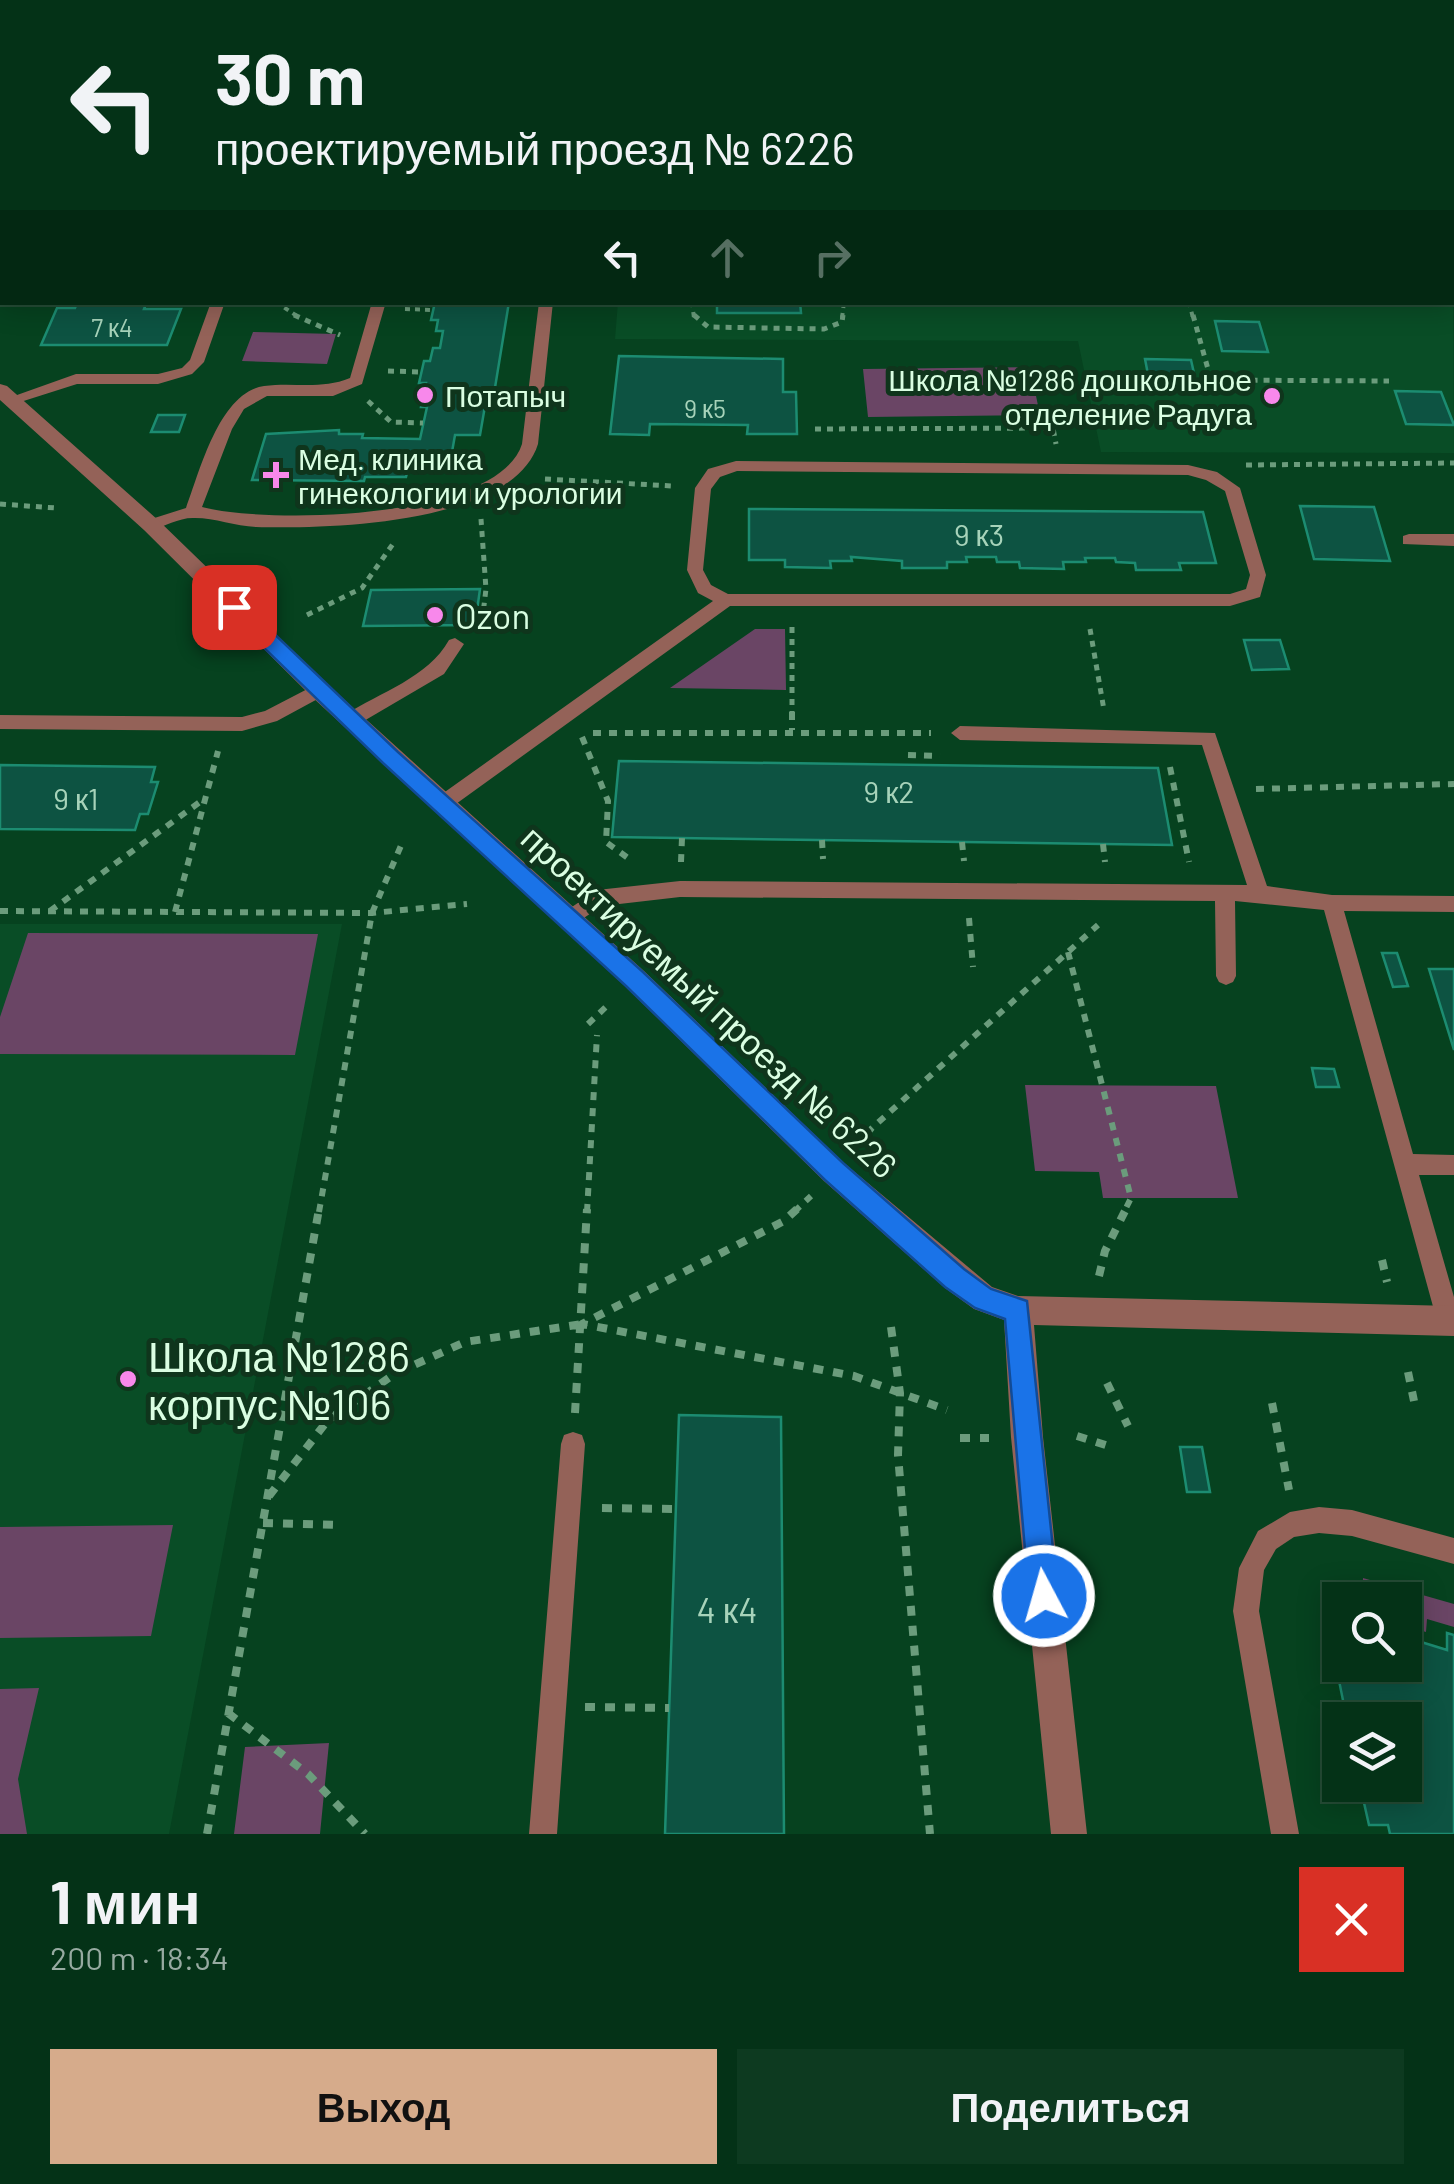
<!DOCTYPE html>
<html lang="ru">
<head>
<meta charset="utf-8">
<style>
  :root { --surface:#043217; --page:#0d3a20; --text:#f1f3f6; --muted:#97aaa1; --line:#254d36; --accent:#d6ab8b }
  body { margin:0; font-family:Barlow,sans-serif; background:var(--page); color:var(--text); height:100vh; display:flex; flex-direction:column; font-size:38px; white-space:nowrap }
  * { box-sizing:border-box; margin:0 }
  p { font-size:32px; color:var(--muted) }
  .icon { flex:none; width:55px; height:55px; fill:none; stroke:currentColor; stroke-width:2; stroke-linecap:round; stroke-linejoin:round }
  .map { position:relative; height:1834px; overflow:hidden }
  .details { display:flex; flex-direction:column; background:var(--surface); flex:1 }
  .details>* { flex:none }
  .banner { position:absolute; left:0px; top:0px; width:1455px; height:305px; box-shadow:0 5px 25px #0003,0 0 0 2px var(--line); background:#043217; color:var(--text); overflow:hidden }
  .buttons { position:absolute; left:1322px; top:1582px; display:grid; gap:20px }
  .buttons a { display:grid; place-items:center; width:100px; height:100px; border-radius:0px; background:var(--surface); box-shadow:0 5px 25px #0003,0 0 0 2px var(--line); font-size:50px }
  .pin { position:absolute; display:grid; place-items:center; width:85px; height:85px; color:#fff; margin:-42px; border-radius:20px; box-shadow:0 5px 15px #0006 }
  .me { position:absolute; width:110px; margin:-55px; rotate:354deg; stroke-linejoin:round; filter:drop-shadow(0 0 8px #0008) }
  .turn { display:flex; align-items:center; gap:35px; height:210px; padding:0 50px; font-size:45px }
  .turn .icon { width:130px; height:130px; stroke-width:2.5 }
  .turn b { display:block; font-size:70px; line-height:85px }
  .lanes { display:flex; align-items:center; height:95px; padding:0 50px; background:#0003; justify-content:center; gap:50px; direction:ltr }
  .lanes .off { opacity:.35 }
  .round { display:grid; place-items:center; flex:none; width:105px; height:105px; border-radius:0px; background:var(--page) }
  .headline { display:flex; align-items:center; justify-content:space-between; height:170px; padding:0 50px }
  h1 { font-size:60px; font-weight:700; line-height:75px }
  .action { display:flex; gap:20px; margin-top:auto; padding:20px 50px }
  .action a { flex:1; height:115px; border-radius:0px; background:var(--accent); color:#111; font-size:40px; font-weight:700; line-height:115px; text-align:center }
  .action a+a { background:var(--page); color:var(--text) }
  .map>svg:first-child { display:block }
  .built { fill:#094d26 }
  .green { fill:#6a4565 }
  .building { fill:#0d5342; stroke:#1c8c71; stroke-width:2.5 }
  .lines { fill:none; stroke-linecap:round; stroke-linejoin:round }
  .path-far3 { stroke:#6b9c7c; stroke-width:4; stroke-dasharray:5 5; stroke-linecap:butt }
  .path-far2 { stroke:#6b9c7c; stroke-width:5; stroke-dasharray:6 6; stroke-linecap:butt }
  .path-far1 { stroke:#6b9c7c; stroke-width:6; stroke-dasharray:8 8; stroke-linecap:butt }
  .path { stroke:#6b9c7c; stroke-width:8; stroke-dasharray:10 10; stroke-linecap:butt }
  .service { fill:#946258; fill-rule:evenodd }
  .minor { fill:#946258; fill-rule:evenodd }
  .secondary { stroke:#c77869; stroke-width:25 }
  .tram { stroke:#6a9b7b; stroke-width:2.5 }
  .route { fill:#1a73e8; stroke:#114b97; stroke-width:2.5 }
  .poi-dot { fill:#f888eb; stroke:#0f351c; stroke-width:4 }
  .labels { text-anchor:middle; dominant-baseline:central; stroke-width:10; stroke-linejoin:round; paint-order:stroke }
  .far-number-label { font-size:25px; fill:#a7d3ba }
  .far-poi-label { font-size:30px; fill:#dafee2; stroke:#0f351c; text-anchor:start }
  .number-label { font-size:30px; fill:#a7d3ba }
  .poi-label { font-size:35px; fill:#dafee2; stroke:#0f351c; text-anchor:start }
  .street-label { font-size:35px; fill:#dafee2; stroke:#0f351c }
  .near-number-label { font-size:35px; fill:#a7d3ba }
  .near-poi-label { font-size:42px; fill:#dafee2; stroke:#0f351c; text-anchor:start }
</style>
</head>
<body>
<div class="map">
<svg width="1454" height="1834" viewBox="0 0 1454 1834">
  <rect width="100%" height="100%" fill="#06421f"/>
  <path class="built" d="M1453 231 1454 453 1101 452 1078 341 615 339 618 302H1452Z
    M0 924H342L169 1834H0Z"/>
  <path class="green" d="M253 332 336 334 327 364 242 361Z
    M1030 367 1040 415 868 417 863 369Z
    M755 629H785L786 690 670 688Z
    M28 933 318 934 295 1055 0 1054V1017Z
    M1025 1085 1216 1086 1238 1198H1103L1099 1172 1035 1171Z
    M173 1525 151 1636 0 1638V1527Z
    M1363 1578 1454 1604V1627L1427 1619 1426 1632 1405 1626V1600H1362Z
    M39 1688 18 1779 27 1834H0V1689Z
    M329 1743 320 1834H234L245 1747Z"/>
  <path class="building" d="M2 97V185L0 186V98Z
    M132 302 146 304 144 309H181L167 345H41L57 308H75L77 303Z
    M435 302H509L492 406H485L480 435H455L449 469H408L406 477H365L364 481 252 480 266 434 339 430V434H363L362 438 420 439 427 407H421L426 383H419L424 361H430L433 348H440L443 331H436L438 320H431Z
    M717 302H800L801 313H717Z
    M1215 321 1259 322 1268 352 1222 351Z
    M619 356 783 359V392H796L797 434H747L748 425 650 424 649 435 610 434Z
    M1145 359 1191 360 1198 391 1151 390Z
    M1395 391 1441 392 1454 425 1406 424Z
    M158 415H185L179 432H151Z
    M1300 506 1374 507 1390 561 1314 559Z
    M749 509 1203 512 1216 563H1179L1181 570H1136L1135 563 1116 562 1115 558H1085L1086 562H1063L1064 569 1020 568 1019 562H997L996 557H966L967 562H947V568H902V561L851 557 852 561H830L831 568 785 567V560H749Z
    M480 589 475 625 363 626 371 590Z
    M1244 640H1280L1289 669 1252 670Z
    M619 761 1158 768 1172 845 612 837Z
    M0 765 155 767 151 782H158L148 814H140L135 830 0 829Z
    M1382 953H1397L1408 986 1393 987Z
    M1429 969H1454V1050Z
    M1312 1068 1334 1069 1339 1087H1316Z
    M679 1415 781 1417 784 1834H665Z
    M1180 1447H1202L1210 1492H1187Z
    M1447 1633 1454 1635V1834H1390L1388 1825H1369L1360 1785H1405V1720H1347L1334 1656 1340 1650V1665H1405V1637L1447 1650Z"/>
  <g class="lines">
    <path class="path-far3" d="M276 302 300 318
      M692 302 694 318
      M1189 302 1193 318
      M405 309 433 310
      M842 318 844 302"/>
    <path class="path-far2" d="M294 315 340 335
      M694 315 708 327 824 329 842 322 843 315
      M1193 315 1211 380 1389 381
      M388 371 421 372
      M368 401 391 422 423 423
      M815 429 1053 428 1056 444
      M1246 465 1454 463
      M545 479 672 486
      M0 504 56 508
      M481 519 486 589 481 630
      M307 615 362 588 395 541
      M792 627V714
      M1090 629 1104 710"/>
    <path class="path-far1" d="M792 712V730
      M593 733H931
      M582 737 608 801 606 842 632 861
      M908 755 940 756
      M1170 767 1189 862
      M1256 789 1454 784
      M822 840 823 859
      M962 842 964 861
      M1103 844 1105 862
      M681 862 682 838
      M0 911 372 913 467 904
      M50 911 204 799
      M175 912 218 751
      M969 918 973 967
      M1068 952 1131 1198 1124 1212
      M588 1024 609 1004
      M857 1146 872 1128 1098 925
      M319 1212 372 913 403 841
      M587 1212 597 1035
      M794 1212 811 1196"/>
    <path class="path" d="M797 1209 784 1221 582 1324 854 1376 947 1410
      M1382 1260 1387 1282
      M1099 1276 1105 1251 1126 1209
      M891 1327 900 1393 898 1455 930 1834
      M1408 1372 1414 1401
      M1107 1383 1128 1426
      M1272 1403 1289 1490
      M575 1413 587 1209
      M1077 1436 1115 1448
      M960 1438H989
      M269 1496 328 1420 396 1373 465 1342 582 1324
      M602 1508 676 1509
      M263 1523 338 1525
      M585 1707 669 1708
      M228 1713 308 1774 365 1834
      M207 1834 319 1209"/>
    <path class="service" d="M633 0H645V2H634Z
      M1452 15H1454V23H1452Z
      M0 200 2 201V209H0Z
      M211 302H225L204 362 192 374 158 384H77L11 405 3 400 76 374H158L182 368 190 360Z
      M372 302H386L362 384 333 396H267L244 409 232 429 202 507C266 524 498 521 522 444L539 302H553L538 444C513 525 326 529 256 527 235 526 215 518 195 518 180 517 165 526 151 531L145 529V521L186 508C200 471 219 393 264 386 294 382 321 390 350 378Z
      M736 461 1188 465 1217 472 1240 488 1266 575 1260 597 1230 606H730L449 809H435L433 804 435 799 713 601 698 593 687 570 695 488 708 469ZM737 471 1188 475 1206 480 1225 491 1250 575 1246 589 1230 594H728L711 585 703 570 711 489 720 477Z
      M1409 534H1454V546L1403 544V536Z
      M455 638 464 644 444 674 357 725H345L342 720 345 715C380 692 428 678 449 640Z
      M319 683 325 685 328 690 325 695 277 721 242 731 0 729V715L242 717 265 711Z
      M960 726 1215 733 1267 886 1332 895 1454 896V912L1344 911 1413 1154 1454 1155V1175H1419L1454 1297V1331L1449 1333 1441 1329 1437 1321 1324 910 1235 901 1236 976 1233 982 1226 985 1219 982 1216 976 1215 901 680 897 602 906 570 927 563 925 560 919 563 913 597 890 680 881 1247 885 1202 745 960 740 951 733Z
      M573 1432 582 1435 585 1444 557 1834H529L561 1444 564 1435Z
      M1319 1507 1352 1510 1454 1538V1564L1352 1536 1319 1533 1294 1537 1276 1549 1264 1570 1259 1611 1299 1834H1271L1233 1611 1239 1568 1258 1531 1290 1512Z"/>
    <path class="minor" d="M1386 0H1400L1401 2H1387Z
      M2 53V63L0 64V54Z
      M1452 111 1454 112V124L1452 123Z
      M0 384 7 386 158 520 327 684 644 971 844 1163 992 1287 1018 1296 1454 1306V1336L1034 1325 1043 1437 1087 1834H1051L1011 1437 1004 1320 974 1309 945 1288 824 1181 626 987 311 696 144 530 0 400Z"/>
    <path class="secondary" d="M14 2 22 0"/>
    <path class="tram" d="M131 2 140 0"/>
  </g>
  <path class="route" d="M234 600 241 602 398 752 643 972 843 1163 964 1269 991 1289 1027 1301 1058 1596 1054 1606 1044 1611 1033 1606 1029 1596 1005 1319 975 1308 945 1287 825 1180 626 986 383 763 227 612V602Z"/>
  <g class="poi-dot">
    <circle cx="425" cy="395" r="10"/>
    <circle cx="1272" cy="396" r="10"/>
    <path d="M271 460h10v10h10v10h-10v10h-10v-10h-10v-10h10z"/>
    <circle cx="435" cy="615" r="10"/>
    <circle cx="128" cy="1379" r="10"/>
  </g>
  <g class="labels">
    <g class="far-number-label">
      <text x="112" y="327">7 к4</text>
      <text x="705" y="408">9 к5</text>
    </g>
    <g class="far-poi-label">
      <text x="1252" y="379" text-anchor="end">Школа №1286 дошкольное<tspan x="1252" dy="34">отделение Радуга</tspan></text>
      <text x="445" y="395">Потапыч</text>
      <text x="298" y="458">Мед. клиника<tspan x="298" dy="34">гинекологии и урологии</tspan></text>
    </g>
    <g class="number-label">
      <text x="979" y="534">9 к3</text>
      <text x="889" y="791">9 к2</text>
      <text x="76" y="798">9 к1</text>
    </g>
    <g class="poi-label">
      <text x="455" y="615">Ozon</text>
    </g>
    <g class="street-label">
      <text transform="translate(710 1001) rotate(43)">проектируемый проезд № 6226</text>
    </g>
    <g class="near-number-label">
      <text x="727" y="1609">4 к4</text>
    </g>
    <g class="near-poi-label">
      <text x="148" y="1355">Школа №1286<tspan x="148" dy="48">корпус №106</tspan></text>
    </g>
  </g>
</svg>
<div class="buttons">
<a><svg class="icon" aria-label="search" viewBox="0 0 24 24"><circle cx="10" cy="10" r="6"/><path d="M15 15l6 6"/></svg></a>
<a><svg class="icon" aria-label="layers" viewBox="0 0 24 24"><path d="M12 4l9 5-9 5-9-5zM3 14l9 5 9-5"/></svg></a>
</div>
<div class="pin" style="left:234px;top:607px;background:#d93025"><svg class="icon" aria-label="arrive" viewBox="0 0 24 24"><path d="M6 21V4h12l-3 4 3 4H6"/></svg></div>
<svg class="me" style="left:1044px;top:1596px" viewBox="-20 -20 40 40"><circle r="17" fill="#1a73e8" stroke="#fff" stroke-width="3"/><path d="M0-11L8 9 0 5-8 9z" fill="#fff"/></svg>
<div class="banner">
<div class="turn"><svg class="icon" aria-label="left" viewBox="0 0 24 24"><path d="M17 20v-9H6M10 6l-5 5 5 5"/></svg><div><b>30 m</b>проектируемый проезд № 6226</div></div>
<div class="lanes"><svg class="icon" aria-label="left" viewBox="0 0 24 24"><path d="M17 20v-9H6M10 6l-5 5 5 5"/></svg><svg class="icon off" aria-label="ahead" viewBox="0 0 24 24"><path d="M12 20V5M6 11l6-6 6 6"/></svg><svg class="icon off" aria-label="right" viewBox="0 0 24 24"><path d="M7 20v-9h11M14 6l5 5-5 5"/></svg></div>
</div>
</div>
<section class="details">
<div class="headline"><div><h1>1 мин</h1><p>200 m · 18:34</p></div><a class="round" style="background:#d93025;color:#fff"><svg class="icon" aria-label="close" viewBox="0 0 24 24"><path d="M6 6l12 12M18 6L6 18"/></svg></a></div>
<div class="action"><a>Выход</a><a>Поделиться</a></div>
</section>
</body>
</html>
